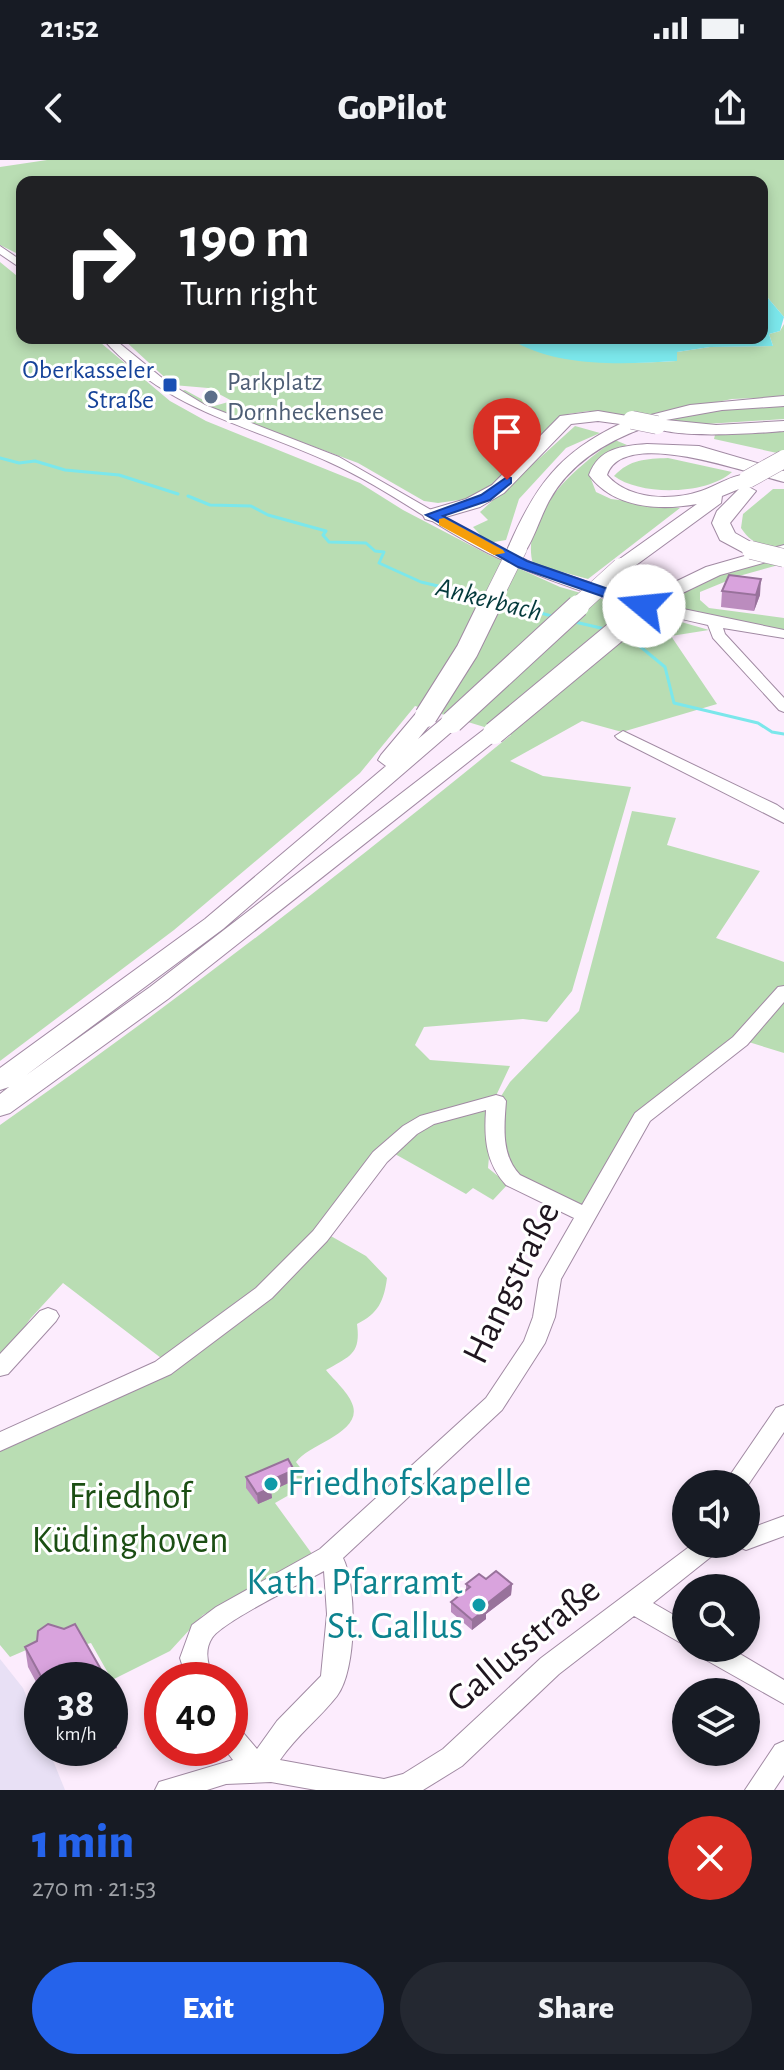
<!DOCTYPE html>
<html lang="en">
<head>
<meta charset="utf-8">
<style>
  :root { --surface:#171b24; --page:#242831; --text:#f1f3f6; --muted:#9ea1a6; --accent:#2563eb }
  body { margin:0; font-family:"Alegreya Sans",sans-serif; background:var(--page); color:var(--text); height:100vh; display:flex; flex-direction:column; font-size:30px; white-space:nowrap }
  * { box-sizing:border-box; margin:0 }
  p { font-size:26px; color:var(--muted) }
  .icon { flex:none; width:44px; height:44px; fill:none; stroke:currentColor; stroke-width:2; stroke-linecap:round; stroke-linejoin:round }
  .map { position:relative; height:1630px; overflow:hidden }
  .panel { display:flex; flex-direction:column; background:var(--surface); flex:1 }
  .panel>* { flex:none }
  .top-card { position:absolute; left:16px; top:16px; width:752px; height:168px; border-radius:16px; box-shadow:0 4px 12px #0003; background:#202124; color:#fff; overflow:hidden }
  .tools { position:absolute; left:672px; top:1310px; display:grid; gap:16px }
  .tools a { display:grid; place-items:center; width:88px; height:88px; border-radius:50%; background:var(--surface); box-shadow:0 4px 12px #0003; font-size:40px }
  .speed { position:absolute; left:24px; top:1502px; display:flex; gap:16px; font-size:40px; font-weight:700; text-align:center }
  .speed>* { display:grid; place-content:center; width:104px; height:104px; border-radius:50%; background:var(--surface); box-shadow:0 4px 12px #0003; line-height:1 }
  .speed small { font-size:20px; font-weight:400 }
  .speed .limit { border:12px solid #d22; background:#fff; color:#111 }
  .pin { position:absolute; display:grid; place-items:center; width:68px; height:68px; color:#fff; margin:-82px -34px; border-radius:50% 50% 50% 0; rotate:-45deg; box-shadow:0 0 8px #0007 }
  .pin .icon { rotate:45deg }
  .me { position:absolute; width:88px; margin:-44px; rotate:287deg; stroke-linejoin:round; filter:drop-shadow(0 0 6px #0008) }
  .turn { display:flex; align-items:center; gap:28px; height:168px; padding:0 32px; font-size:36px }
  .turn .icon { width:104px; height:104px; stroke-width:2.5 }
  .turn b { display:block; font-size:56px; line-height:68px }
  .round { display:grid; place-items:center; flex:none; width:84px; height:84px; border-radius:42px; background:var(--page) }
  .summary { display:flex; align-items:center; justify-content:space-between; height:136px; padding:0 32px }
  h1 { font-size:48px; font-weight:800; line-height:60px; color:var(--accent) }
  .primary-button { display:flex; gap:16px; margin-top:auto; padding:16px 32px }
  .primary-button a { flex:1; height:92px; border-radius:48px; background:var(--accent); color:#fff; font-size:32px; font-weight:800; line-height:92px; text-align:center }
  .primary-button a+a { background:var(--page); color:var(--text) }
  .status { display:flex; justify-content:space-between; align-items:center; height:56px; padding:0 40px; background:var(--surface); direction:ltr }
  .status svg { height:22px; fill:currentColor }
  header { display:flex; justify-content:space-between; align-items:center; height:104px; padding:0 32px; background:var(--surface); font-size:36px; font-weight:800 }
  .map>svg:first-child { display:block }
  .education { fill:#e8e0f5 }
  .green { fill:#b9ddb3 }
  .water { fill:#7be7eb }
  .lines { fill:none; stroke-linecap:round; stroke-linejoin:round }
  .stream { stroke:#7be7eb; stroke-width:3 }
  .minor-casing { stroke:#a18aa3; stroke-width:2 }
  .highway-casing { stroke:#a18aa3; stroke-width:2 }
  .minor { fill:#fff; fill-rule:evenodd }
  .highway { fill:#fff; fill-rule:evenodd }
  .highway-bridge-far1-casing { stroke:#a18aa3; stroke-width:19; stroke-linecap:butt }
  .highway-bridge-casing { stroke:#a18aa3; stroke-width:24; stroke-linecap:butt }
  .highway-bridge-far1 { stroke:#fff; stroke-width:18 }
  .highway-bridge { stroke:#fff; stroke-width:22 }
  .wall { fill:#bb8cbe }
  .shaded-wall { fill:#98729b }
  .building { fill:#d9a3dd; stroke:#98729b; stroke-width:2 }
  .route { fill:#2563eb; stroke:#184099; stroke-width:2 }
  .slow { fill:#f59e0b }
  .transit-dot { fill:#1a4fb4; stroke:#fff; stroke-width:3 }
  .service-dot { fill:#5c6f8a; stroke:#fff; stroke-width:3 }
  .culture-dot { fill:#0f9aa8; stroke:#fff; stroke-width:3 }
  .labels { text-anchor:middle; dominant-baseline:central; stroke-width:6; stroke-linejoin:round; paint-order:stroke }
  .far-transit-label { font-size:26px; fill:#164399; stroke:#fff; text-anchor:end }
  .far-service-label { font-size:26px; fill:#4e5e75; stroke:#fff; text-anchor:start }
  .far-water-label { font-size:28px; font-style:italic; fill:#043a3c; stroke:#fff }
  .near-street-label { font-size:38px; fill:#1f161f; stroke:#fff }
  .near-culture-label { font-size:38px; fill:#0d838f; stroke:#fff; text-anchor:start }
  .near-park-label { font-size:38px; fill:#1b4e13; stroke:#fff }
</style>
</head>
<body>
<div class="status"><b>21:52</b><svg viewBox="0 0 49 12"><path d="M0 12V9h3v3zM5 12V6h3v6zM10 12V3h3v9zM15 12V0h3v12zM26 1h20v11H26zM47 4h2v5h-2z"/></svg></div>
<header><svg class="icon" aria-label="back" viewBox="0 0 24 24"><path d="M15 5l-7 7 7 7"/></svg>GoPilot<svg class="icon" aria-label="share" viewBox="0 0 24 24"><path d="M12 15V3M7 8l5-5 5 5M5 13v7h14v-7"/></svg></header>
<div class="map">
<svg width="784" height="1630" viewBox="0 0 784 1630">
  <rect width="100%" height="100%" fill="#fcecfd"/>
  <path class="education" d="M0 1499 23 1528 42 1573V1588H48L65 1630H0Z"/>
  <path class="green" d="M47 0H784V157L762 131V22H22V96L0 85V7Z
    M0 102 22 120V178H95L170 241 206 261 360 323 403 350 489 395 560 427 709 470 671 476 717 544 622 572 582 561 510 601 543 616 631 627 572 831 547 862 523 859 424 867 415 885 430 900 510 906 494 940 488 1008 508 1024 493 1040 473 1028 466 1034 395 994 262 1130 161 1198 63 1123 30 1159 0 1204V965C176 842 345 711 511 575L415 546 360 613 174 770 0 901Z
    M784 164V237L732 239 642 257 589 251 568 254 497 322 473 338 438 343 424 341 358 303 208 247 181 231 185 230 214 246 232 241 208 228 173 225 122 178H516V182C565 206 623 204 676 201L677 192 710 187 773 186 769 174 780 171Z
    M784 243V259L706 264 663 260 711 250Z
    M575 266 600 273 566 288 519 339 506 380 488 383 473 367 488 360 480 352Z
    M784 270V290L777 293 714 279 715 275Z
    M615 280 627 285 616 289 593 308 591 319 596 332 611 339 680 348 588 419 533 404C519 355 578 305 615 280Z
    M668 298 732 312C707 335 640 336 614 316 630 299 646 299 668 298Z
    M773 329H784V387C765 387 752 385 741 368L743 354Z
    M769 401 782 404 739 416 700 432V440L709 448 784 458V470L708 458 662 444C695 419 730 410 769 401Z
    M632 651 676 658 667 685 760 711 716 778 784 802V893L739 879 638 951 586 1049 512 1014 503 1001 498 941 510 922 579 851Z
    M329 1075 366 1096 387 1118C384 1141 378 1154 357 1164 361 1194 350 1196 326 1210 334 1220 350 1234 353 1246 361 1273 309 1284 296 1302L306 1315 289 1335 275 1343 315 1398 203 1455 170 1491 112 1520 91 1483 87 1484 77 1468 10 1497 0 1485V1290C73 1256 153 1227 218 1179 259 1149 293 1111 329 1075Z"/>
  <path class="water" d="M762 131 784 157 780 171 769 174 773 186 710 187 677 192V201C625 204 562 208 515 182L516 178H762Z"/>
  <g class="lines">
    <path class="stream" d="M0 298 19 303 35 301 65 310 119 315 178 334
      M188 336 210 345 251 346 268 355 326 371 323 375 329 382 366 383 375 391 384 392 379 403 421 422 485 437
      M498 441 555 457
      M575 462 605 469
      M625 474 665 507 674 543 758 563 772 572 784 574"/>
    <g class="minor-casing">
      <path id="minor" d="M0 86 22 101V109L0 94Z
        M102 178H113L167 222 205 245 339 297 478 377 532 403 640 440 784 470V478L723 468 725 474 784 538V552L779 550 713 478 708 465C632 448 557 427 488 393 433 365 385 327 329 302 244 263 168 252 102 178Z
        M623 571 777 645 784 650V663L618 579 615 576Z
        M784 826V842L747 885 650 961 561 1119 555 1157 545 1183 502 1250 343 1398C357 1426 357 1510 337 1536 319 1559 297 1575 280 1600L384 1619 403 1614 443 1589 541 1498 693 1384H746V1370L784 1356V1376L746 1390 739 1387 729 1394 712 1396 653 1443 686 1462V1486L634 1456 559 1514 462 1606 423 1630H316L271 1622 226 1624 207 1630H155L159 1622 233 1600 224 1588H230V1565L239 1568 257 1589 277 1561 321 1516 327 1454 324 1411C302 1423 222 1462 212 1478 203 1492 209 1506 213 1520H187L180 1498 192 1465 216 1447 320 1389 486 1238 524 1181 533 1157 539 1119 574 1058 506 1025C486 1003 484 979 486 950L434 964 417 974 387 1002 327 1081 272 1138 171 1214 0 1291V1272L155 1202 256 1128 313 1071 373 992 403 966 420 956 496 935 503 937 506 941C504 967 501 995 520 1015L582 1045 635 953 733 877 778 827Z
        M48 1148 56 1151 59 1156 56 1161 8 1214 0 1216V1194L40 1151Z
        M784 1245V1272L746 1328V1324H724L776 1248Z
        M695 1488H730L784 1520V1544L699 1496Z
        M784 1581V1615L774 1630H745L775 1585Z"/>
    </g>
    <g class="highway-casing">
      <path id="highway" d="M784 236V246L722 250 666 260 716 265 784 261V271C760 273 666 280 652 265 610 279 571 301 549 341 540 358 535 376 525 392L518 394 508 388C535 326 559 293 620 264L598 261 571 264 504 333 480 347 432 361 425 359 423 355 425 351 466 339 492 325 560 256 598 251 639 258 690 245Z
        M647 284 699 286 784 311V322C750 314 623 266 607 315 628 340 672 341 701 331 717 326 737 311 754 315L757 319 747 326 756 331 730 363 735 373 758 386 759 392 784 385V397L720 415 664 442H650L647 438 650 434 706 407 748 395 720 380 712 363 717 351 739 329 722 336 721 343 628 411H614L611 407 614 403 697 344C659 351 613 348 589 315 599 288 621 286 647 284Z
        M426 549 437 556 418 579 444 557 452 555 463 562 223 769 25 916 150 827 486 568 494 566 505 573 168 839 10 953 0 956V934L9 927 0 930V908L205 759 386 606 378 600 381 595 418 551Z"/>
    </g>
    <use href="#minor" class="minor"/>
    <use href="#highway" class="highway"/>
    <g class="highway-bridge-far1-casing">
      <path id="highway-bridge-far1" d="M632 260 657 265
        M748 319 784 299
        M751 390 784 398
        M488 448 518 388
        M576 448 621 407
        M644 448 657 438"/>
    </g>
    <g class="highway-bridge-casing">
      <path id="highway-bridge" d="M426 556 467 491 489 446
        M452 562 578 446
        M494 573 647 446"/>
    </g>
    <use href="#highway-bridge-far1" class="highway-bridge-far1"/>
    <use href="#highway-bridge" class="highway-bridge"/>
  </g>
  <path class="wall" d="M722 431 760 435 754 451 721 447Z
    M294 1310 295 1320 271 1331 272 1338 258 1344 246 1328V1317Z
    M486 1419 512 1424 511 1435 486 1454V1459L472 1470 451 1452V1442L466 1430V1424Z
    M25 1487 107 1520H42V1533L28 1507Z"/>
  <path class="shaded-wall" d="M761 419 760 435 754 451 756 435Z
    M294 1310 295 1320 271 1331 272 1338 258 1344 257 1334 267 1322Z
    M512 1424 511 1435 486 1454V1459L472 1470V1460L484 1446Z
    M114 1533 116 1553 110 1556V1535Z
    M115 1567 117 1588 95 1598 94 1588H110V1569Z"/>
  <path class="building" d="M729 415 761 419 756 435 722 431Z
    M288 1299 294 1310 267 1322 271 1328 257 1334 246 1317Z
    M496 1411 512 1424 484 1446 486 1449 472 1460 451 1442 470 1427 466 1424 479 1414 486 1419Z
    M48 1464 64 1469 75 1464 107 1520H43L25 1487 37 1481 38 1471Z
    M110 1558 115 1567 110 1569Z"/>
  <path class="route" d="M507 317 511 318V323L490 340 443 356 527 401 649 443V449H639L518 407 426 355 481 335Z"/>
  <path class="slow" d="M444 358 503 390 505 393 494 395 439 365V359Z"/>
  <rect class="transit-dot" x="162" y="217" width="16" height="16" rx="4"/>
  <circle class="service-dot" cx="211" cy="237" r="8"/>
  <g class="culture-dot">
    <circle cx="271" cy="1324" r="8"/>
    <circle cx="479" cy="1445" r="8"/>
  </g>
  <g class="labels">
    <g class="far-transit-label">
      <text x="154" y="210">Oberkasseler<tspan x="154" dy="30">Straße</tspan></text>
    </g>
    <g class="far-service-label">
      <text x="227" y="222">Parkplatz<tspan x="227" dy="30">Dornheckensee</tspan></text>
    </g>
    <g class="far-water-label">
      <text transform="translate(489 440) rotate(14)">Ankerbach</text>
    </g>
    <g class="near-street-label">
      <text transform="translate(512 1123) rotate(-64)">Hangstraße</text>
      <text transform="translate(524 1485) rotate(-40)">Gallusstraße</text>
    </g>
    <g class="near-culture-label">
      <text x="287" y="1324">Friedhofskapelle</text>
      <text x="463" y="1423" text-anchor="end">Kath. Pfarramt<tspan x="463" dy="44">St. Gallus</tspan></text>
    </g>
    <g class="near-park-label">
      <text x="130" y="1337">Friedhof<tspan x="130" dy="44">Küdinghoven</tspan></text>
    </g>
  </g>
</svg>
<div class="tools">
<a><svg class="icon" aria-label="sound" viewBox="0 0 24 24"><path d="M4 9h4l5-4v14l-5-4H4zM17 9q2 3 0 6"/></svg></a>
<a><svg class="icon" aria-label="search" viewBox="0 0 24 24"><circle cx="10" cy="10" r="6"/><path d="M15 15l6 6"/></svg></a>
<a><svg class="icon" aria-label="layers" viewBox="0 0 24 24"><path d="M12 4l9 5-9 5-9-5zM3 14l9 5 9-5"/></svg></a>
</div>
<div class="speed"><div>38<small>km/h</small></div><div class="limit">40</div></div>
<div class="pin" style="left:507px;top:320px;background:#d93025"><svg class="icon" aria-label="arrive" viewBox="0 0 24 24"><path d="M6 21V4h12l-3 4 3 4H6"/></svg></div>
<svg class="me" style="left:644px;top:446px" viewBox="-20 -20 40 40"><circle r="19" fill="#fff"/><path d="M0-13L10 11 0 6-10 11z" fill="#2563eb"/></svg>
<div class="top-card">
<div class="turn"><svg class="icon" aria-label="right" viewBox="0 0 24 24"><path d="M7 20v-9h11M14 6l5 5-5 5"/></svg><div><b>190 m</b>Turn right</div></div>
</div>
</div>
<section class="panel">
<div class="summary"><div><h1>1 min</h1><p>270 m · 21:53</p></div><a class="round" style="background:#d93025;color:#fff"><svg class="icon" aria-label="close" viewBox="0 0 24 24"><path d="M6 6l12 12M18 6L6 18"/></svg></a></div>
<div class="primary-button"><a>Exit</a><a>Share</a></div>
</section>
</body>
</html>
